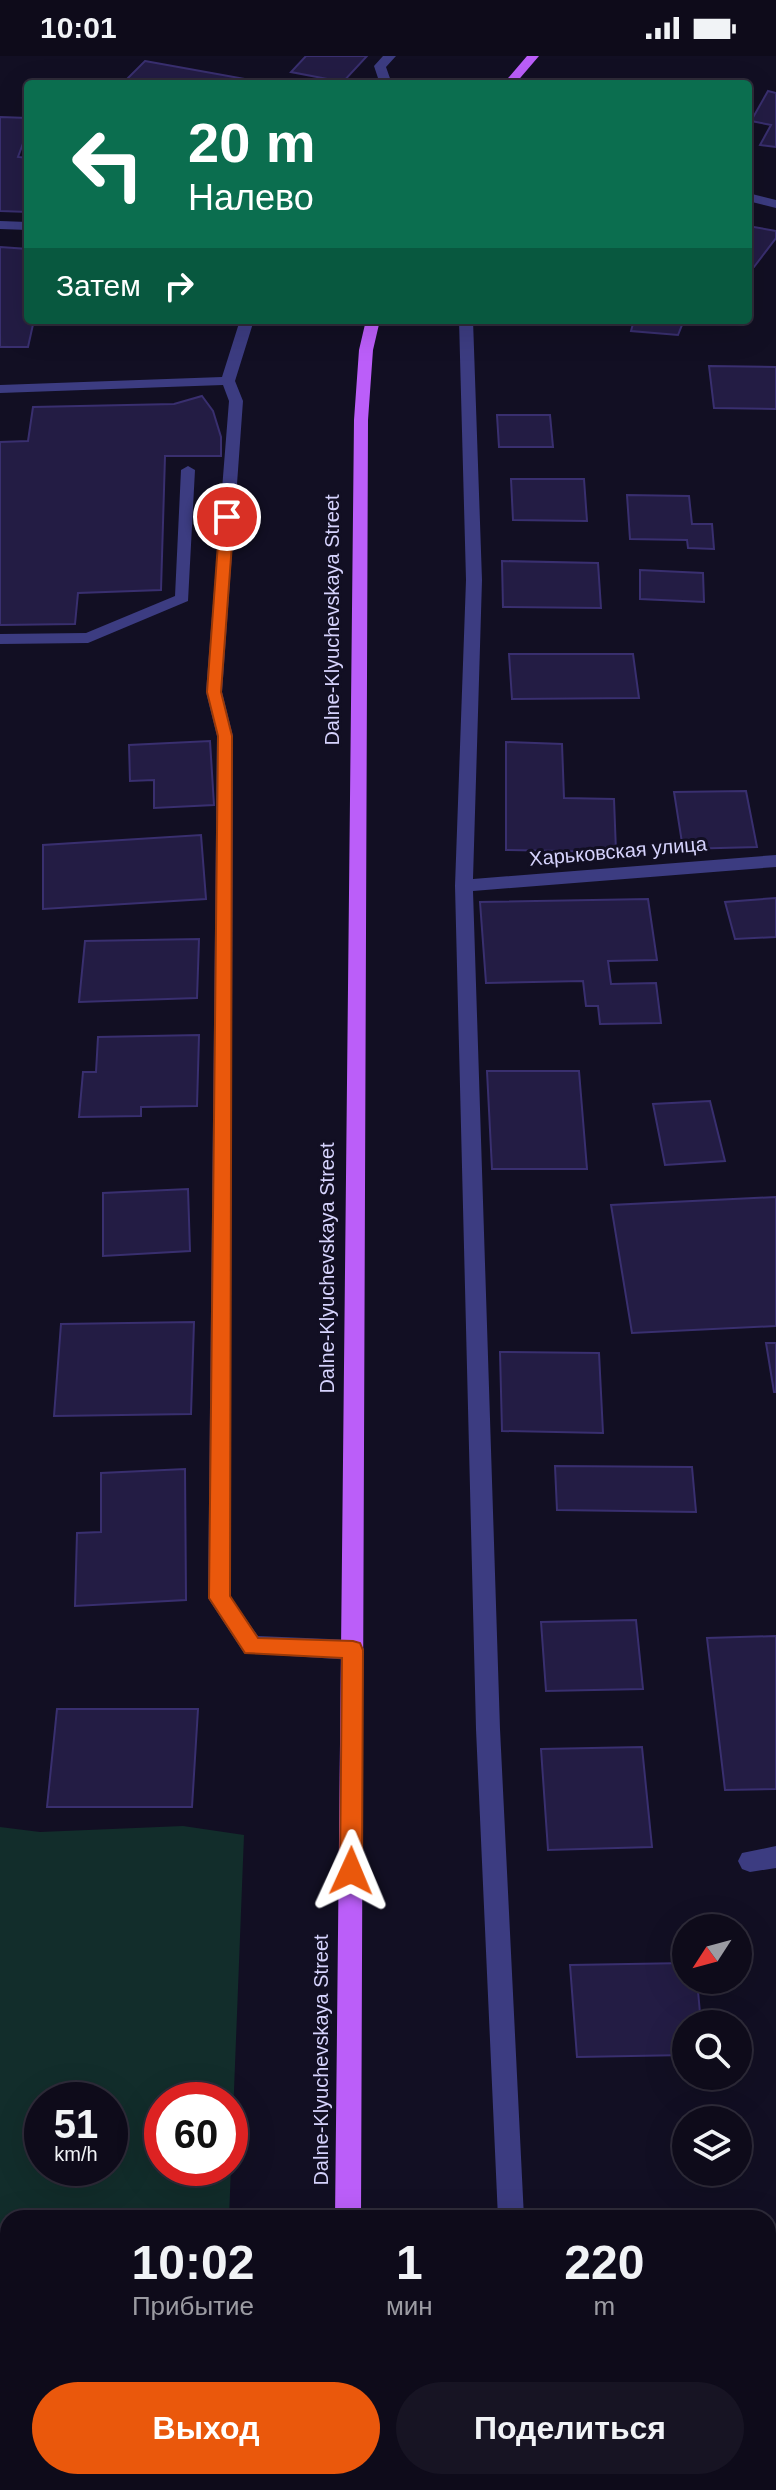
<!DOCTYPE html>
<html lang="ru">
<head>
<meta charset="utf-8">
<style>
  :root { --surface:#0e0b1a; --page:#171423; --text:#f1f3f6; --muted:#9b9ba2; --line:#2e2b39; --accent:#ea580c }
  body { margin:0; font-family:Helvetica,sans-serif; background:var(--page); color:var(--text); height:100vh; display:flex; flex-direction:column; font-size:30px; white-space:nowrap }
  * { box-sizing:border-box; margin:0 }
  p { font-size:26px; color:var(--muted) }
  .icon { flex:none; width:44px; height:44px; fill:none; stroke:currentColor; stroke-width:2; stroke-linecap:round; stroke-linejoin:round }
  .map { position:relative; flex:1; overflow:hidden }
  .side { position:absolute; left:0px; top:2154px; width:776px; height:280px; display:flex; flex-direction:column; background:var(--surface); border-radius:24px 24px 0 0; box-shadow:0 8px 32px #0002,0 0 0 2px var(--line) }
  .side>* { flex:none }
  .banner { position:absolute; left:24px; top:24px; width:728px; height:244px; border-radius:8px; box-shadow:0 8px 32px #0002,0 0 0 2px var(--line); background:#0b6e4f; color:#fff; overflow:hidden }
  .needle { width:52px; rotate:234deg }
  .buttons { position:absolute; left:672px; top:1858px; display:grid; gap:16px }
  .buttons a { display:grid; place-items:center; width:80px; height:80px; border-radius:50%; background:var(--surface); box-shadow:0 8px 32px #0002,0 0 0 2px var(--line); font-size:40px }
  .speed { position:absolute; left:24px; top:2026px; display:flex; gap:16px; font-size:40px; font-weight:700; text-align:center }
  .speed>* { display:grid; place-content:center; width:104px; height:104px; border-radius:50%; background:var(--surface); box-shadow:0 8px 32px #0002,0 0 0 2px var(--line); line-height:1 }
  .speed small { font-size:20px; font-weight:400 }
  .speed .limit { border:12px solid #d22; background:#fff; color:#111 }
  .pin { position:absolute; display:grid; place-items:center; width:68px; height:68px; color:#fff; margin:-34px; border:4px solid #fff; border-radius:50%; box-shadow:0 2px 8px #0007 }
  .me { position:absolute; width:88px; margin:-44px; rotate:1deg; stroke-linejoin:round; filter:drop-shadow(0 0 6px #0008) }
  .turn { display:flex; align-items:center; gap:28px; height:168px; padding:0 32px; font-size:36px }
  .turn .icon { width:104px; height:104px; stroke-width:2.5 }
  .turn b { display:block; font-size:56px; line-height:68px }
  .then { display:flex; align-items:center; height:76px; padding:0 32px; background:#0003; gap:16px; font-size:30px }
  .eta { display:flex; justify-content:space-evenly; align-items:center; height:136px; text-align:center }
  .eta b { font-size:48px; font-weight:800; line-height:56px }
  .button { display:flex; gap:16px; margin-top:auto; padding:16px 32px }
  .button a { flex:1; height:92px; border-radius:48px; background:var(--accent); color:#fff; font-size:32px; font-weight:800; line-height:92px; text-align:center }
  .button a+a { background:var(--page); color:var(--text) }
  .status { display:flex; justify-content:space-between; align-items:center; height:56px; padding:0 40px; background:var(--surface); direction:ltr }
  .status svg { height:22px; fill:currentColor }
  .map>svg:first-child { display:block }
  .green { fill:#122d2b; fill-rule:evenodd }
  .building { fill:#231c44; stroke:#392f6f; stroke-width:2 }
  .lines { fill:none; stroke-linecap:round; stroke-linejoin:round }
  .service { fill:#3c3c81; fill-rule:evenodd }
  .minor { fill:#3c3c81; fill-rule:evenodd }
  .primary { fill:#bb5ef9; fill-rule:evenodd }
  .route { fill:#ea580c; stroke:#983908; stroke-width:2 }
  .labels { text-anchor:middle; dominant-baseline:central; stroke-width:6; stroke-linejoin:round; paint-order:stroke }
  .street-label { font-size:20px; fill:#d6d3fd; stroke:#120f23 }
</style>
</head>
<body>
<div class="status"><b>10:01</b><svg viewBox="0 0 49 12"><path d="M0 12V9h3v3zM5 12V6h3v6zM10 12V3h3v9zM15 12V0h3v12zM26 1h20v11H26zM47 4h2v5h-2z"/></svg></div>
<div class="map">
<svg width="776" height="2434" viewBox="0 0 776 2434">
  <rect width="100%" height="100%" fill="#120f23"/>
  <path class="green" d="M183 1770 244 1779 229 2162H8V2426H219V2430L213 2434H0V1771L40 1776ZM42 2044H110V2112H42ZM162 2044H230V2112H162Z"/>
  <path class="building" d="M306 0H367L343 26 291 16Z
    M145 5 273 28H122Z
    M768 35 776 37V91L760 89 771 69 751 65Z
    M0 61 28 62V74L18 101 28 102V156L0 155Z
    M748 170 776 175V182L754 211 748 210Z
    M0 191 28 193V264H34L28 291H0Z
    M634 264H684L678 279 631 275Z
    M709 310 776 311V353L714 352Z
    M202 340 213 355 221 381V400H165L161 534 78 537 75 568 0 569V386L28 385 33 351 174 348Z
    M497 359H550L553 391H499Z
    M511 423H584L587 465 513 464Z
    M627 439 689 440 692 468H712L714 493 688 492 687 484 630 483Z
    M502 505 598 507 601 552 503 551Z
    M640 514 703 517 704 546 640 543Z
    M509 598H633L639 642 512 643Z
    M210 685 214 749 154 752V724L130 725 129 689Z
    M506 686 562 688 564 742 614 743 616 796 506 794Z
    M746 735 757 791 683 793 674 736Z
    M201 779 206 843 43 853V789Z
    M776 842V881L735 883 725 846Z
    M648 843 657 904 608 905 611 928 656 927 661 967 600 968 598 950H586L583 925 486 927 480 846Z
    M199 883 197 942 79 946 85 885Z
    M199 979 197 1050 141 1051V1060L79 1061 83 1016H96L98 981Z
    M487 1015H579L587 1113H492Z
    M710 1045 725 1105 665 1109 653 1048Z
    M188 1133 190 1195 103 1200V1137Z
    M776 1141V1270L632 1277 611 1149Z
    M194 1266 191 1358 54 1360 61 1268Z
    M766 1287H776V1336H774Z
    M500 1296 599 1297 603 1377 502 1375Z
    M555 1410 692 1411 696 1456 557 1454Z
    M185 1413 186 1544 75 1550 77 1477 101 1476V1417Z
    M636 1564 643 1633 546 1635 541 1566Z
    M776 1580V1733L725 1734 707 1582Z
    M57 1653H198L192 1751H47Z
    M642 1691 652 1791 548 1794 541 1693Z
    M686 1907V1924H697L701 1968H686V1999L577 2001 570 1909Z
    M768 2270 775 2337H768Z
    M549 2426H656L657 2434H550Z"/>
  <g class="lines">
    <path class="service" d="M383 0H396L386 11 392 28H380L374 10Z
      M0 165 28 166V174L0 173Z
      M240 264H254L235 325 243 345 222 636 233 680 230 1540 258 1580 353 1584 361 1587 364 1594 361 1601 353 1604 244 1597 208 1542 217 680 206 636 229 345 223 329 0 337V329L222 321Z
      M188 410 195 414 188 545 88 587 0 588V578L86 577 175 540 181 414Z"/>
    <path class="minor" d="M748 137 776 144V152L748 145Z
      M459 264H473L482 524 473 823 776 799V811L473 835 500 1673 524 2162H498L476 1673 455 830 466 524Z
      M776 1790V1812L750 1816 742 1813 738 1805 742 1797Z
      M510 2426H538V2434H510Z"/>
    <path class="primary" d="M527 0H539L515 28H503Z
      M366 264H380L373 294 368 364 361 2162H335L354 364 359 294Z
      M332 2426H360V2434H332Z"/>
  </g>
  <path class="route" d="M227 457 234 461 221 636 232 680 230 1540 258 1582 353 1585 360 1587 363 1594 362 1815 359 1822 351 1825 343 1822 340 1815 342 1602 245 1597 209 1542 218 680 207 636 220 461Z"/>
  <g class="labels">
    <g class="street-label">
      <text transform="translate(332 564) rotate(-90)">Dalne-Klyuchevskaya Street</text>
      <text transform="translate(618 795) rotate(-5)">Харьковская улица</text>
      <text transform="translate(327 1212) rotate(-90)">Dalne-Klyuchevskaya Street</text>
      <text transform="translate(321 2004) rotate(-90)">Dalne-Klyuchevskaya Street</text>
    </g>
  </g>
</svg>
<div class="buttons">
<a><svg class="needle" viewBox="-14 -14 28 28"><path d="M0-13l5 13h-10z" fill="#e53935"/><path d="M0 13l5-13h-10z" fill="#9b9ba2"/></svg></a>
<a><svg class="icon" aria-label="search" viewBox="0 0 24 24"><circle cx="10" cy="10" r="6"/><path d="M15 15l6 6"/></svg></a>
<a><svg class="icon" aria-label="layers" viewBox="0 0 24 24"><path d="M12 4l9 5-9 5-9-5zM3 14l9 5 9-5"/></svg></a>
</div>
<div class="speed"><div>51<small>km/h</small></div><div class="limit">60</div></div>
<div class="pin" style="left:227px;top:461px;background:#d93025"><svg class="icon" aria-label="arrive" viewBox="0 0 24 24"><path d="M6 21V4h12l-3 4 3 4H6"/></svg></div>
<svg class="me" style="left:351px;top:1815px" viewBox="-20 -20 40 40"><path d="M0-17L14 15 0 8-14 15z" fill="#ea580c" stroke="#fff" stroke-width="4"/></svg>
<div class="banner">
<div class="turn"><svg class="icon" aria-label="left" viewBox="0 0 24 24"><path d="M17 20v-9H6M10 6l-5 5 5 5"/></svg><div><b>20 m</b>Налево</div></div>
<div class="then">Затем<svg class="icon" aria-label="right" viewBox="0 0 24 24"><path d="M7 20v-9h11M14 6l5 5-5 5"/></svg></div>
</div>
<section class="side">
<div class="eta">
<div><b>10:02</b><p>Прибытие</p></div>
<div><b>1</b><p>мин</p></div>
<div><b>220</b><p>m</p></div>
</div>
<div class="button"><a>Выход</a><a>Поделиться</a></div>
</section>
</div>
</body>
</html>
